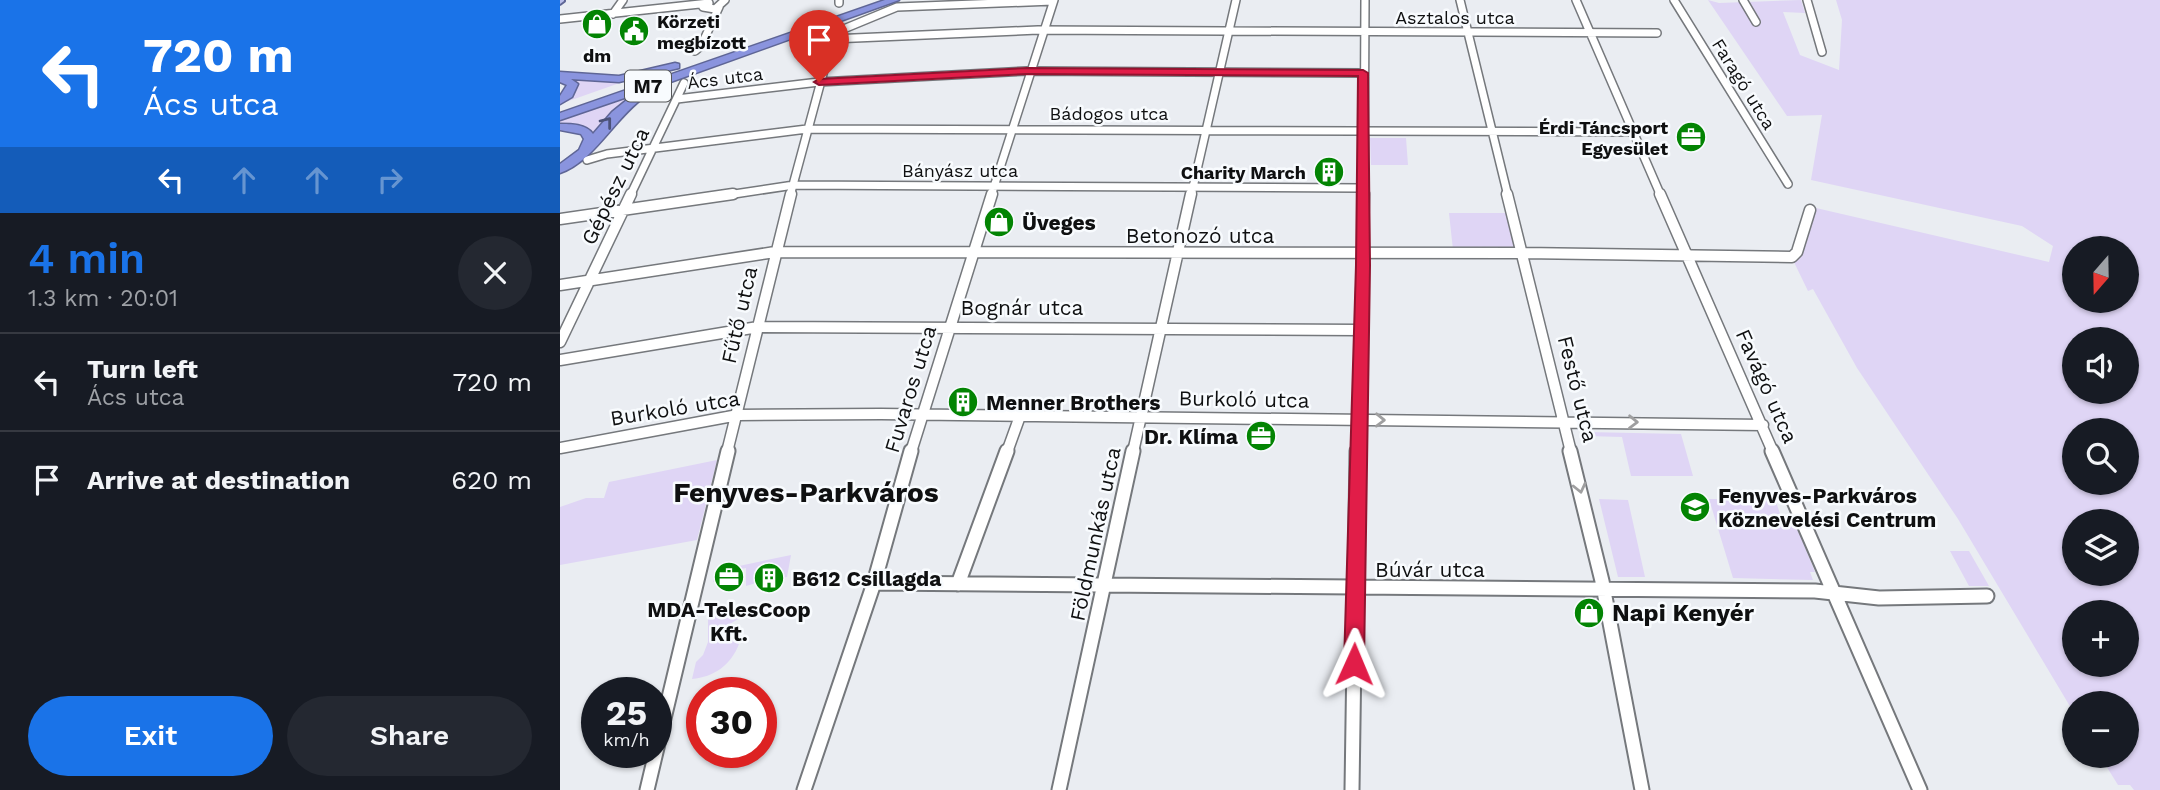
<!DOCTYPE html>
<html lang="en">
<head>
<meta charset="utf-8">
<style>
  :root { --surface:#171b24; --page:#242831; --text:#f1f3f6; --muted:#9ea1a6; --line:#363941; --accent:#1a73e8 }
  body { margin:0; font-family:"Work Sans",sans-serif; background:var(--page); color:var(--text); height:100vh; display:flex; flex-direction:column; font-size:26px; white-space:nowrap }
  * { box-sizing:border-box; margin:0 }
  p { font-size:23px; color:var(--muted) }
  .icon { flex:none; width:38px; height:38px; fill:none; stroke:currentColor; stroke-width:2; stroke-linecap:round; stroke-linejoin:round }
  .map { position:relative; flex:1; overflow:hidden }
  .sheet { display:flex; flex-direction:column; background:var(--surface); width:560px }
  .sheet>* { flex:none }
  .top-card { background:#1a73e8; color:#fff; overflow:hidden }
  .needle { width:46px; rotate:200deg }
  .tools { position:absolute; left:1502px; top:236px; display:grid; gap:14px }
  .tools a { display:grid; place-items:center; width:77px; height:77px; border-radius:50%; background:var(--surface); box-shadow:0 2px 5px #0004; font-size:35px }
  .speed { position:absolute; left:21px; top:677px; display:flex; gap:14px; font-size:35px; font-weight:700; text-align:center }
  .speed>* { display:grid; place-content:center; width:91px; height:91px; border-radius:50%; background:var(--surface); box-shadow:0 2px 5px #0004; line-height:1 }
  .speed small { font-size:18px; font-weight:400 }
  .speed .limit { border:10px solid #d22; background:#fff; color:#111 }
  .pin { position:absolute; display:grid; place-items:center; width:60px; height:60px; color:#fff; margin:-72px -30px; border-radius:50% 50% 50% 0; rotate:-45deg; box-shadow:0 0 7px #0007 }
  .pin .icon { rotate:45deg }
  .me { position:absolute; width:77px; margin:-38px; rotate:1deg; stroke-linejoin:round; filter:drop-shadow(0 0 5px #0008) }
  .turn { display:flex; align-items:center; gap:24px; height:147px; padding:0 28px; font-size:32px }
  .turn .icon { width:91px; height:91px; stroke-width:2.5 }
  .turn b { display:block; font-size:49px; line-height:60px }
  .lanes { display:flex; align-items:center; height:66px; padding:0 28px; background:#0003; justify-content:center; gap:35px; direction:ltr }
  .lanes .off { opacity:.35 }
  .round { display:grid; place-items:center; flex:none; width:74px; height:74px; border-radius:37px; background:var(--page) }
  .overview { display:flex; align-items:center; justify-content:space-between; height:119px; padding:0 28px }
  h1 { font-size:42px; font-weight:600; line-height:52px; color:var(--accent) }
  .button { display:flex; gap:14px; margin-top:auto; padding:14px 28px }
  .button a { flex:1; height:80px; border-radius:42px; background:var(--accent); color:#fff; font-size:28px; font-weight:600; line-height:80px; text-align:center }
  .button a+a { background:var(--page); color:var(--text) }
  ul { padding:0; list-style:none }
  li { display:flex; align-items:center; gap:21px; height:98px; padding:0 28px; border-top:2px solid var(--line) }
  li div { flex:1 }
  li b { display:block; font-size:26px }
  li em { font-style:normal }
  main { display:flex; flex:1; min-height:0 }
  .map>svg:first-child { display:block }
  .green { fill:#dfd5f5; fill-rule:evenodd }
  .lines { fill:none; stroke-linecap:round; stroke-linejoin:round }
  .minor-far2-casing { stroke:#75787c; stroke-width:10 }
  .minor-far1-casing { stroke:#75787c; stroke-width:13 }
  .minor-casing { stroke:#75787c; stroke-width:17 }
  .major-casing { stroke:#5f6696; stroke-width:4 }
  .highway-casing { stroke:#5f6696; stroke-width:3 }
  .minor-far2 { stroke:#fff; stroke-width:7 }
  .minor-far1 { stroke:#fff; stroke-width:10 }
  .minor { stroke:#fff; stroke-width:13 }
  .major { fill:#b9bfeb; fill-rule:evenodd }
  .highway { fill:#8a94de; fill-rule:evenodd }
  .oneway { stroke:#4c5278 }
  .oneway2 { stroke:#9f9fa0 }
  .route { fill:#e11d48; stroke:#92132f; stroke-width:2 }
  .labels { text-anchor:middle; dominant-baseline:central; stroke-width:5; stroke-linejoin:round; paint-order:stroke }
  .far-street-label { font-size:18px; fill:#0f1011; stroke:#f8fbfe }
  .far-poi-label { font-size:18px; font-weight:bold; fill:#0f1011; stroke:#f8fbfe; text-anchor:end }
  .shield { fill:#f8fbfe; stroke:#555658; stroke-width:2 }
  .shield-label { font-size:19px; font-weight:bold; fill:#0f1011 }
  .street-label { font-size:21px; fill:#0f1011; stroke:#f8fbfe }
  .poi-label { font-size:21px; font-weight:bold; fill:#0f1011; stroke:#f8fbfe; text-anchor:start }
  .near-poi-label { font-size:24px; font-weight:bold; fill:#0f1011; stroke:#f8fbfe; text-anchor:start }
  .district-label { font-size:28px; font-weight:bold; fill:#0f1011; stroke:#f8fbfe }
</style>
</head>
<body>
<main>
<section class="sheet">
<div class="top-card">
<div class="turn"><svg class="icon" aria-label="left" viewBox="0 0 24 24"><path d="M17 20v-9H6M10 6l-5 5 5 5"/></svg><div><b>720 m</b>Ács utca</div></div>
<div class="lanes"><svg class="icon" aria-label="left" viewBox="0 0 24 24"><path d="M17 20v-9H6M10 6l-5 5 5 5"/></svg><svg class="icon off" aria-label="ahead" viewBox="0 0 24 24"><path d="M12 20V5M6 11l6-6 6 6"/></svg><svg class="icon off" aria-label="ahead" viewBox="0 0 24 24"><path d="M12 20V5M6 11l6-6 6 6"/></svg><svg class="icon off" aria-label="right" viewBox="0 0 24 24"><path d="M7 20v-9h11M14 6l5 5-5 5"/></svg></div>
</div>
<div class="overview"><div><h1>4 min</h1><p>1.3 km · 20:01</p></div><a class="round"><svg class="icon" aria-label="close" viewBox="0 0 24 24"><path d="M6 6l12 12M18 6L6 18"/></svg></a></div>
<ul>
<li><svg class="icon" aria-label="left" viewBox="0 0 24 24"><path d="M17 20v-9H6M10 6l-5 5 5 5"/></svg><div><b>Turn left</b><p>Ács utca</p></div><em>720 m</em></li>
<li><svg class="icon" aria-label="arrive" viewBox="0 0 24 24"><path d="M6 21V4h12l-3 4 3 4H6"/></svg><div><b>Arrive at destination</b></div><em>620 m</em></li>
</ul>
<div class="button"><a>Exit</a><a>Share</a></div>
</section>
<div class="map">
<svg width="1600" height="790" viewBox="0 0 1600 790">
  <rect width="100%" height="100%" fill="#eaedf2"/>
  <path class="green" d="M1148 0 1159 3 1241 0 1245 13 1223 12 1240 55 1279 70 1282 20 1276 0H1600V790H1574L1570 785H1558L1540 756H1566V704H1514V713L1398 519 1297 368 1253 289 1248 291 1230 254 1234 252 1256 208 1489 262 1493 246 1462 226 1251 180 1262 115 1227 116ZM1514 248H1566V301H1514ZM1514 340H1566V392H1514ZM1514 430H1566V483H1514ZM1514 522H1566V574H1514ZM1514 612H1566V665H1514Z
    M15 78 68 80 3 103 12 95 17 84Z
    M79 93 53 112 35 133 21 126 0 125V121Z
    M810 138H846L848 165H811Z
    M889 213H949L960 251 893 250Z
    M1026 432 1121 434 1133 476H1071L1062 437 1027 436Z
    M157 460 137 540 0 565V507L26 498H44L49 482Z
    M1039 499 1068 500 1085 577H1058Z
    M1149 499H1215L1224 525H1236L1255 572H1250L1253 580 1173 578Z
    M1390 551H1409L1429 586H1409Z
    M231 555 227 577 221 578 218 571 204 574 203 579H197L196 583 186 586V568L159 573 157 581 153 582 155 571Z
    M208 605 206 613C188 617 170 616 163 635L179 644C171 665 154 677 132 679L136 662 143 655 148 642V619L160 612 166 616Z"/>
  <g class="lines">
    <g class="minor-far2-casing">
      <path id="minor-far2" d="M279 0V3
        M900 0 948 196
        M1016 0 1101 196
        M1114 0 1228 184
        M1183 0 1196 22
        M1247 0 1262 52
        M143 7 155 9 165 0
        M53 14 63 0
        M0 19 149 3
        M272 39 478 30 1097 33
        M135 51 141 46 159 7
        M117 99 259 82 467 71 803 73
        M27 160 47 154 247 129 1074 132
        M70 196 124 83
        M161 196 234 185 801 188
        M230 196 274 33 337 7 493 1
        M431 196 494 0
        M631 196 676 0
        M804 196 805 0"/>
    </g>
    <g class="minor-far1-casing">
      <path id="minor-far1" d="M947 194 1011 452
        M1100 194 1213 452
        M0 219 173 194
        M0 285 215 252 964 253 1232 257 1237 252 1250 210
        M0 342 71 194
        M0 360 198 327 800 330
        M0 448 178 415 321 414 1203 425
        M167 452 231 194
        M351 452 432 194
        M447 452 460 416
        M573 452 631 194
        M797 452 804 194"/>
    </g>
    <g class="minor-casing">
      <path id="minor" d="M1010 451 1042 581 1082 790
        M1212 451 1360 790
        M314 583 1255 591 1319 598 1427 596
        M398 584 447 451
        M96 752 168 451
        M87 790 96 752
        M244 790 314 583 351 451
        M499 790 573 451
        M792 790 797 451"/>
    </g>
    <g class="major-casing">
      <path id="major" d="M0 0H4V1L0 4Z"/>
    </g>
    <g class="highway-casing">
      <path id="highway" d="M325 0H339L80 93 85 96 83 98C54 119 33 162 0 173V164L19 150 24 139 21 134 0 130V124C11 124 26 124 33 134L52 112 73 95 0 120V113Z
        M115 63 119 64V68L59 82 11 79 18 84 12 97 0 104V96L7 85 0 82V72L59 76Z"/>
    </g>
    <use href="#minor-far2" class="minor-far2"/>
    <use href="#minor-far1" class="minor-far1"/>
    <use href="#minor" class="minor"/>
    <use href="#major" class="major"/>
    <use href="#highway" class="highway"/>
  </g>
  <defs><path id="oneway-chevron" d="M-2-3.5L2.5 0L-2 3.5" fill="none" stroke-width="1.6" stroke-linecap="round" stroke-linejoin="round" transform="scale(1.75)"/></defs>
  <use class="oneway" href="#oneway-chevron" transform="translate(47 122) rotate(-52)"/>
  <g class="oneway2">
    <use href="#oneway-chevron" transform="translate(820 420) rotate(1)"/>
    <use href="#oneway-chevron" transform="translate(1073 422) rotate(1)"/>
    <use href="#oneway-chevron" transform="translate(1020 488) rotate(77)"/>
  </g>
  <path class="route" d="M467 68 803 70 808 73 810 265 804 664 801 670 794 673 787 670 784 664 796 265 798 76 467 74 259 85 254 82 259 79Z"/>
  <defs>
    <g id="shop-disc" transform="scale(1.575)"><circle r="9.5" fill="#038403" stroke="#f8fbfe"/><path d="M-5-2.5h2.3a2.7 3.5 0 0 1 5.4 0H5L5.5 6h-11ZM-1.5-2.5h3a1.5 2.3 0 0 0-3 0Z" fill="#fff"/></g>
    <g id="civic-disc" transform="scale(1.575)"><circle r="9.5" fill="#038403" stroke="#f8fbfe"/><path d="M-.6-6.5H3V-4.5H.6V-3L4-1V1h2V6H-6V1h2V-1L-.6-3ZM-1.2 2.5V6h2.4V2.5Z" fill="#fff"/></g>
    <g id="office-disc" transform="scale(1.575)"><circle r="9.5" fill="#038403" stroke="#f8fbfe"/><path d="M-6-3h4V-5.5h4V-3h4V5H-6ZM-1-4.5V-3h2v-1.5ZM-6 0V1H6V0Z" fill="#fff"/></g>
    <g id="building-disc" transform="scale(1.575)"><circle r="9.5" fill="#038403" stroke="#f8fbfe"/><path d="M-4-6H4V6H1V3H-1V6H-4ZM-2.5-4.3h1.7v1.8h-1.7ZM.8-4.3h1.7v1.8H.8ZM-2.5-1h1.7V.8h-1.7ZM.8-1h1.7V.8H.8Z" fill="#fff"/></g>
    <g id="school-disc" transform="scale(1.575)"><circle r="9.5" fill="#038403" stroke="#f8fbfe"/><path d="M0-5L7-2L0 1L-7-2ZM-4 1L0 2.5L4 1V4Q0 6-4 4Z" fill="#fff"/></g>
  </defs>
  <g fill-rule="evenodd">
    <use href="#shop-disc" x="37" y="24"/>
    <use href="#civic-disc" x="74" y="31"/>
    <use href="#office-disc" x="1131" y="137"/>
    <use href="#building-disc" x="769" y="172"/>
    <use href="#shop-disc" x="439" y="222"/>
    <use href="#building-disc" x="403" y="402"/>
    <use href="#office-disc" x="701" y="436"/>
    <use href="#school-disc" x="1135" y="507"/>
    <use href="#office-disc" x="169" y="577"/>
    <use href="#building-disc" x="209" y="578"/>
    <use href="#shop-disc" x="1029" y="613"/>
  </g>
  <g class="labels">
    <g class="far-street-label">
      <text x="895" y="17">Asztalos utca</text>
      <text transform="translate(165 78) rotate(-7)">Ács utca</text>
      <text transform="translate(1184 84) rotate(58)">Faragó utca</text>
      <text x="549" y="113">Bádogos utca</text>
      <text x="400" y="170">Bányász utca</text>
    </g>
    <g class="far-poi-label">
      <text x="97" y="21" text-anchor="start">Körzeti<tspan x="97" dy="21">megbízott</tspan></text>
      <text x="37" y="55" text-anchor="middle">dm</text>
      <text x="1108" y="127">Érdi Táncsport<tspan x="1108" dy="21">Egyesület</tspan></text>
      <text x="746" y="172">Charity March</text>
    </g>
    <rect class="shield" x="65" y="70.5" width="46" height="31" rx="5"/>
    <g class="shield-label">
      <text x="88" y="86">M7</text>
    </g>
    <g class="street-label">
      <text transform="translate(55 186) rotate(-64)">Gépész utca</text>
      <text x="640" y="235">Betonozó utca</text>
      <text x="462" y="307">Bognár utca</text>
      <text transform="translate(179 315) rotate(-77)">Fűtő utca</text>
      <text transform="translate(1207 386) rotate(66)">Favágó utca</text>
      <text transform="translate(350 389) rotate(-73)">Fuvaros utca</text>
      <text transform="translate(1018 389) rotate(76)">Festő utca</text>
      <text transform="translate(684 399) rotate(1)">Burkoló utca</text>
      <text transform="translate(115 408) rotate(-9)">Burkoló utca</text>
      <text transform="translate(535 534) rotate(-78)">Földmunkás utca</text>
      <text x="870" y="569">Búvár utca</text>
    </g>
    <g class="poi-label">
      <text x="462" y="222">Üveges</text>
      <text x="426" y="402">Menner Brothers</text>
      <text x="678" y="436" text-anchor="end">Dr. Klíma</text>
      <text x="1158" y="495">Fenyves-Parkváros<tspan x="1158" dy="24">Köznevelési Centrum</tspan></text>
      <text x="232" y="578">B612 Csillagda</text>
      <text x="169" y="609" text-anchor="middle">MDA-TelesCoop<tspan x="169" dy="24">Kft.</tspan></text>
    </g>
    <g class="near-poi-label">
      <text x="1052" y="613">Napi Kenyér</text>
    </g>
    <g class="district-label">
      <text x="246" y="492">Fenyves-Parkváros</text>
    </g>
  </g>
</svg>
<div class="tools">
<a><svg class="needle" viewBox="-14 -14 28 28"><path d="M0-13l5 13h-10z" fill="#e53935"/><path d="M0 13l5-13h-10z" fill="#9ea1a6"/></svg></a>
<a><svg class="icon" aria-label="sound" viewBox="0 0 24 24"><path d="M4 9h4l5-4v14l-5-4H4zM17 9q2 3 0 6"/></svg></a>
<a><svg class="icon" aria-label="search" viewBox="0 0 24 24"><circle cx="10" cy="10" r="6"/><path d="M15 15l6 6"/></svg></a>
<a><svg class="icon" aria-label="layers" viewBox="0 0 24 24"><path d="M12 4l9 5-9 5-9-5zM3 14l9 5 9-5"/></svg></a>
<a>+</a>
<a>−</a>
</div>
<div class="speed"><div>25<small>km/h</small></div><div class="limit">30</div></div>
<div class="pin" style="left:259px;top:82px;background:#d93025"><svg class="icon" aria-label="arrive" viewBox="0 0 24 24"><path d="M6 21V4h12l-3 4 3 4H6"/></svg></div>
<svg class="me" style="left:794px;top:664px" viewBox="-20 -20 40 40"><path d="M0-17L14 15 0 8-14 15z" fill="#e11d48" stroke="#fff" stroke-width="4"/></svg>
</div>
</main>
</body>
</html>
